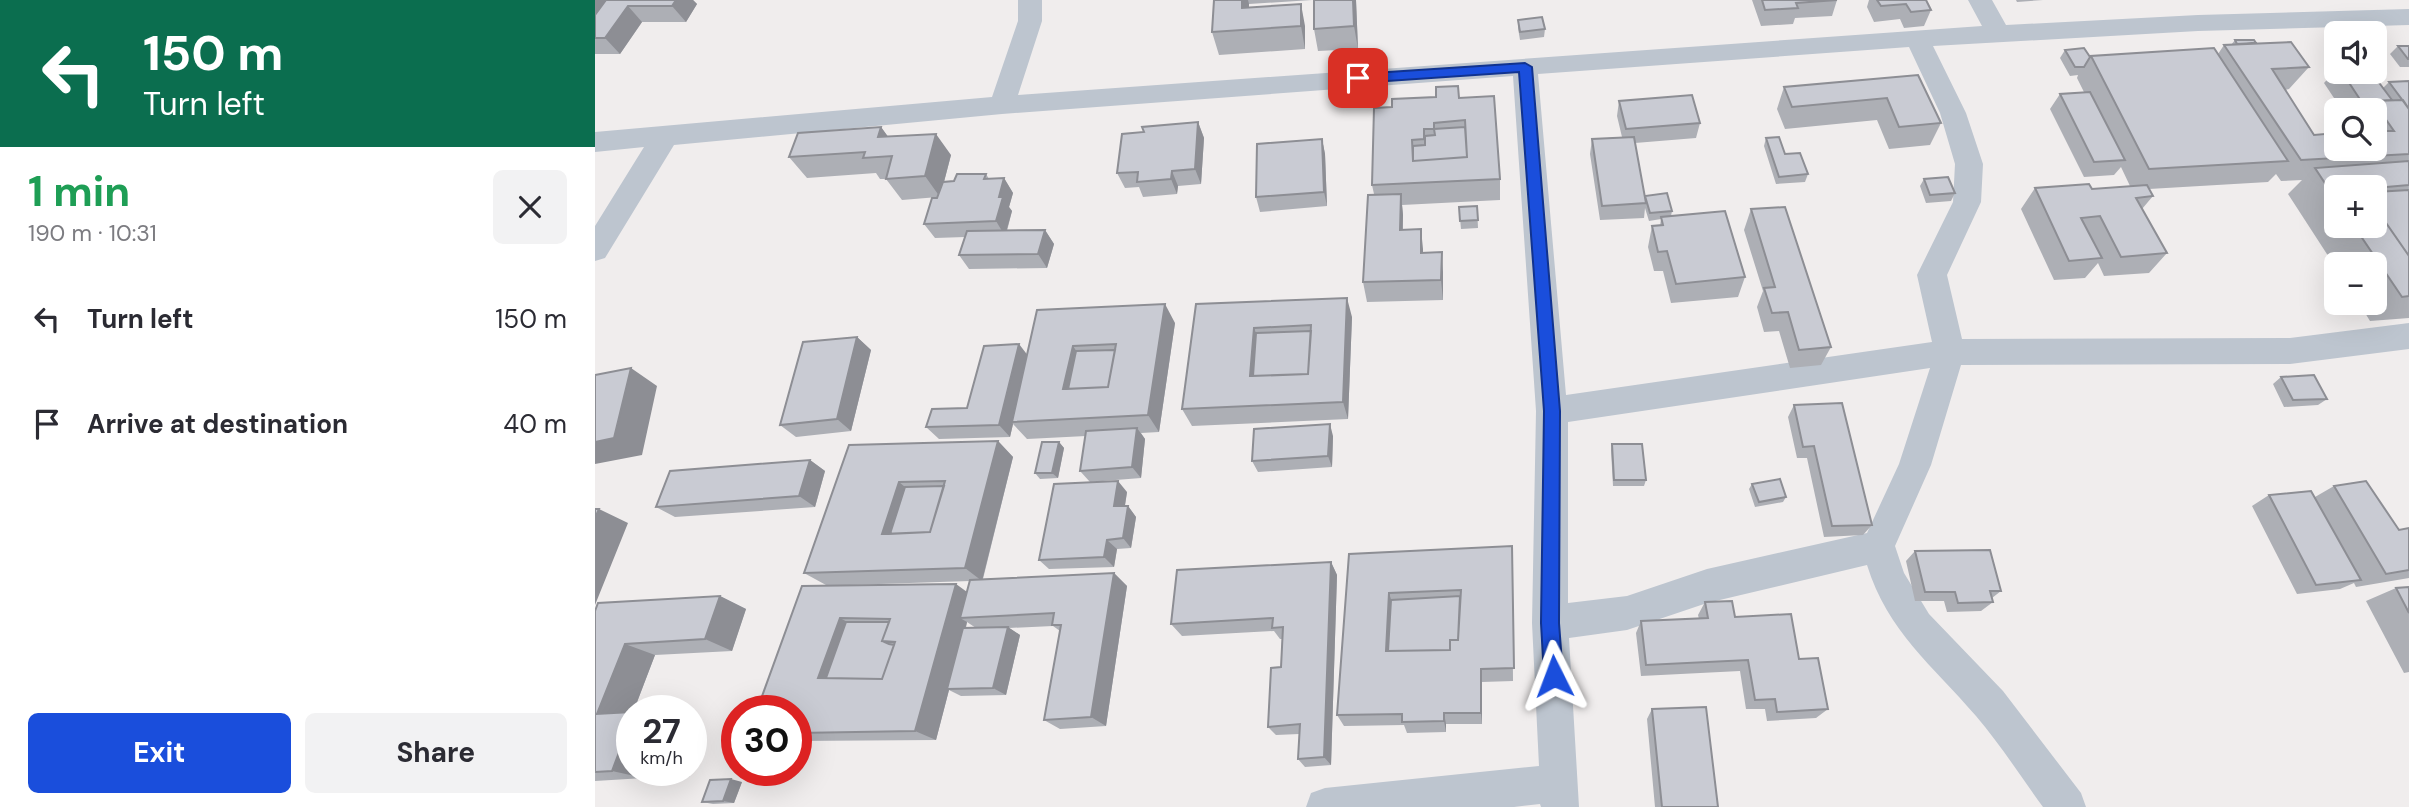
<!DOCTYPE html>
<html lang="en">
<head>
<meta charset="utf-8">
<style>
  :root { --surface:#fff; --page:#f2f2f3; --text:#2b2b33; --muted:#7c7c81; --accent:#1a4edc }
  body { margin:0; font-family:"DM Sans",sans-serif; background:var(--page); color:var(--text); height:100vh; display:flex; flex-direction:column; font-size:26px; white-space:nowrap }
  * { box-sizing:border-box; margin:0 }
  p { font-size:23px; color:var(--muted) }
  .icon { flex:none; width:38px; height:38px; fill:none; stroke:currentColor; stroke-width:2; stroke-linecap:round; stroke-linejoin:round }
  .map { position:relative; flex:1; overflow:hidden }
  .sheet { display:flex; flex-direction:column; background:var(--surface); width:595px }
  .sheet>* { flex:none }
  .top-card { background:#0b6e4f; color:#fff; overflow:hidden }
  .controls { position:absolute; left:1729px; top:21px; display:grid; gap:14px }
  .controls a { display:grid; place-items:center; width:63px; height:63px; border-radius:10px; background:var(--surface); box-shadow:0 7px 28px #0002; font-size:35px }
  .speed { position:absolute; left:21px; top:695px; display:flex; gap:14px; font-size:35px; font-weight:700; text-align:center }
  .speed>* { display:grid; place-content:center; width:91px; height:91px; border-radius:50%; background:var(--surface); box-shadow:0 7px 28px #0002; line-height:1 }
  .speed small { font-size:18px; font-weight:400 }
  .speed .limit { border:10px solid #d22; background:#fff; color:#111 }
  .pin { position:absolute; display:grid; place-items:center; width:60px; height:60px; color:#fff; margin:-30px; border-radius:14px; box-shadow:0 4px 10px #0006 }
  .me { position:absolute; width:77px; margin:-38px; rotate:357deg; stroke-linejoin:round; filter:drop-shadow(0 0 5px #0008) }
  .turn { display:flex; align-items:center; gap:24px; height:147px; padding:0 28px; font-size:32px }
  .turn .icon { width:91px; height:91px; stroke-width:2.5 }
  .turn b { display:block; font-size:49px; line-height:60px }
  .round { display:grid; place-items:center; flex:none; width:74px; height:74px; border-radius:10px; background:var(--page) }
  .overview { display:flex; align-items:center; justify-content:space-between; height:119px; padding:0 28px }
  h1 { font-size:42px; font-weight:700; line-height:52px; color:#1e9e55 }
  .action { display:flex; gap:14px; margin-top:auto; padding:14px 28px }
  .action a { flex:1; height:80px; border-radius:10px; background:var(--accent); color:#fff; font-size:28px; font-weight:700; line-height:80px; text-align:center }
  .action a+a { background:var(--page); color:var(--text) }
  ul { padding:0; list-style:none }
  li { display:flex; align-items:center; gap:21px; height:105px; padding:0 28px }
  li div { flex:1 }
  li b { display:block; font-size:26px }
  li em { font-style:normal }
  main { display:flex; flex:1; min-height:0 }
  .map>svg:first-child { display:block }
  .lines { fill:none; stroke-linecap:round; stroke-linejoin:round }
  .street { fill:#bdc5cf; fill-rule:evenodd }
  .wall { fill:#adafb5; fill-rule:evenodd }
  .shaded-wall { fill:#8d8e94 }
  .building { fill:#c9cbd3; stroke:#8d8e94; stroke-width:2; fill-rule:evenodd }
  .route { fill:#1a4edc; stroke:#11338f; stroke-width:2 }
</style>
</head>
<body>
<main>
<section class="sheet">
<div class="top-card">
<div class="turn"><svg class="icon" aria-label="left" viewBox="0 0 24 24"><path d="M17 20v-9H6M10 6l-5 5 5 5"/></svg><div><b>150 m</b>Turn left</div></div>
</div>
<div class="overview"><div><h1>1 min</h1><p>190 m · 10:31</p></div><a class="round"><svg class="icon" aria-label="close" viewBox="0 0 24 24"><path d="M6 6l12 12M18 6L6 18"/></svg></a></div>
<ul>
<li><svg class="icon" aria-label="left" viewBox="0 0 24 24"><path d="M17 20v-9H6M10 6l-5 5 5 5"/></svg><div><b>Turn left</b></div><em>150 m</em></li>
<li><svg class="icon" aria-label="arrive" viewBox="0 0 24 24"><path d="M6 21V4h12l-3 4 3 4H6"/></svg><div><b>Arrive at destination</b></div><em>40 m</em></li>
</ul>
<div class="action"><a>Exit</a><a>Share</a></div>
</section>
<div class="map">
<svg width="1814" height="807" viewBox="0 0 1814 807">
  <rect width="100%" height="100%" fill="#f0eded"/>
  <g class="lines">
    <path class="street" d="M423 0H447V21L423 95 1387 26 1373 0H1397L1411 25 1603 15 1814 9V25L1603 31 1338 46 1371 113 1388 164 1386 202 1352 275 1367 339 1695 338 1814 323V349L1695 364 1366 365 1336 465 1300 546 1309 573 1334 614 1408 691 1486 793 1491 807H1448C1426 777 1405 744 1381 716 1337 665 1293 632 1272 565L1112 603 1032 630 974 638 984 807H946L945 804 919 807H711L716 793 730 788 944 766 937 623 941 411 918 76 407 114 79 145 10 258 0 261V226L49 147 0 152V132L397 97 423 21ZM1314 47 1345 113 1360 164 1358 202 1322 275 1337 342 971 395 943 74ZM1335 368 1304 464 1272 533 1112 569 1032 596 973 603V422Z"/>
  </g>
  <path class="wall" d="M0 0H98L102 4 91 22H47L25 54H0Z
    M619 0H717L654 4V7L710 26V49L624 55 617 32Z
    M719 0H761L763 49 723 51 719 29Z
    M1157 0H1242L1237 16 1200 18 1198 24 1166 26Z
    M1274 0H1331L1336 10 1329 26 1309 28 1305 19 1279 22 1272 7Z
    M1421 0H1448L1422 2Z
    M923 20 950 29 949 37 925 40 923 28Z
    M1640 40 1661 43 1714 67 1694 89 1690 90 1719 135 1780 149V110H1747L1729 83 1741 70V72H1776L1788 88 1794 82 1814 81V318L1775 321 1764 303H1780V264H1741V268L1693 194 1707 180 1686 181 1681 174 1673 182 1554 189 1558 196 1547 209 1572 253 1554 273 1509 276 1503 263 1490 278 1459 280 1426 209 1440 188 1497 189 1535 186 1526 167 1519 175 1489 177 1455 109 1465 94 1489 92 1482 78 1483 75 1475 76 1465 58 1470 50 1495 57 1496 56 1623 54 1629 45H1636ZM1741 187H1780V226H1741Z
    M1803 46H1814V67H1805L1795 54Z
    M1323 75 1346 123 1335 145 1294 149 1282 120 1190 129 1182 109 1189 87Z
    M864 98 905 179V200L807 205 808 215V229L828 252 848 272V300L772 302 768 282 779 194 777 185 797 107Z
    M1024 101 1105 123 1101 138 1040 143 1050 197 1077 211 1076 216 1150 277 1143 297 1076 303 1068 271H1059L1053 247 1057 226H1065L1066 219 1054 221 1050 208 1049 218 1005 220 995 154 997 139 1027 137 1022 116Z
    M603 122 609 138 606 184 583 186 582 194 548 197 544 187 530 188 522 173 549 132Z
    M286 127 293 137 356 155 349 182 359 181 391 174 394 179 409 178 418 193 414 207 417 211 412 231 450 230 459 244 452 268 374 269 364 255 370 237 340 238 329 224 343 197 307 200 291 179H285L281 173 212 178 194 157Z
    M1171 138 1213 174 1210 182 1181 184 1169 146Z
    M727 139 730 154 732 206 665 212 661 197Z
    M1329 179 1360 193 1356 201 1331 203 1325 186Z
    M882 206 883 228 866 229 864 207Z
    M1156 209 1236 347 1226 365 1195 368 1184 331 1169 332 1162 307 1168 291 1149 230Z
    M601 304 757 317 753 419 597 426 587 409Z
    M580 323 564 432 546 433 550 439 546 478 495 482 485 471 491 436 432 439 418 424 415 437 344 439 331 427 372 408 432 355Z
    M262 337 276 350 256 431 201 437 185 425Z
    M1686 377 1732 399 1723 405 1689 407 1678 384Z
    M1199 405 1277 525 1268 535 1229 537 1212 458H1202L1193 417Z
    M738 436 737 467 663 472 657 461Z
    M403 441 418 457 388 579 519 573 532 586 511 726 465 729 449 720 465 631 458 626 414 628 425 635 411 695 366 696 354 690 341 740 201 741V710L231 585 209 573 254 445ZM375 581 372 592 254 585ZM372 622 381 628H371Z
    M464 442 469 448 463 478 445 479 440 473Z
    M1017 444 1051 480 1049 486H1018L1016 450Z
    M215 460 230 471 220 507 80 517 61 507Z
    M1157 484 1191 497 1188 502 1160 507 1154 489Z
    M1739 486 1804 530 1814 528V578L1761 587 1759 583 1745 589 1702 594 1657 506 1674 495 1720 497Z
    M532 492 530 506H533L541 517 536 548 522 549 519 567 454 569 444 560Z
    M917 546 918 681 887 682V724H851V732L812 733 809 725 749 726 742 715 754 554Z
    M1320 551 1406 591 1397 598 1398 602 1386 611 1352 612 1349 601H1320L1311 561Z
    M736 562 742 575 736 765 710 767 703 759 704 734 681 735 673 727 686 667 687 639H685L679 631 587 636 576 624Z
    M1814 587V672L1809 673 1771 601 1801 588Z
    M125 596 151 609 137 651 60 655 39 710H37V770H52L49 778 0 781V611Z
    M1110 602 1140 617 1204 659 1233 709 1221 718 1172 721 1170 709H1151L1145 671 1046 676 1041 633 1046 621 1104 619 1103 615Z
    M1057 709 1123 807H1060L1052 719Z
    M96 770 94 777 66 779 55 777Z
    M147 782 139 803 118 804 107 802Z"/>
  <path class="shaded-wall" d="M0 0H14L0 38Z
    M81 0H98L102 4 91 22 77 6Z
    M647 0H653L654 4 653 30 647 8Z
    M758 0H761L763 49 759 26Z
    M706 4 710 26V49L706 26Z
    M33 6 47 22 25 54 10 38Z
    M603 122 609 138 606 184 600 169Z
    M286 127 302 149 283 137Z
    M341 134 356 155 345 197 330 176Z
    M727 139 730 154 732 206 729 192Z
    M577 171 583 186 582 194 576 179Z
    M409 178 418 193 414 207 417 211 410 236 401 221 404 197Z
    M806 194 808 215 807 250 805 230Z
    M826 229 828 249V272L826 253Z
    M450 230 459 244 452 268 443 254Z
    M847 252 848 272V300L846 280Z
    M752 298 757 317 753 419 748 402Z
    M570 304 580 323 564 432 553 415Z
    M659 328 666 346 663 381 655 376Z
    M262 337 276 350 256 431 242 419Z
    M424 344 434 357 417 422 418 424 415 437 404 425Z
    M478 346 490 364 484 394 468 389Z
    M36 368 62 386 47 455 0 464V442Z
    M735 424 738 436 737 467 733 456Z
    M542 428 550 439 546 478 537 467Z
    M403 441 418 457 387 581 370 568Z
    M464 442 469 448 463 478 457 473Z
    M215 460 230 471 220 507 204 496Z
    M523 481 532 492 528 517 519 506Z
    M304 482 323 498 311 537 287 534Z
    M533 506 541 517 536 548 528 538Z
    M4 509 33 523 0 605V518Z
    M512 540 522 549 519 567 509 557Z
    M736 562 742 575 736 765 729 757Z
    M519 573 532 586 511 726 496 717Z
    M361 584 379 597 365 618 372 622 355 689H352L354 690 341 740 320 731Z
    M794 593 799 609 796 657 791 651Z
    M125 596 151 609 137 651 110 639Z
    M245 618 267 630 249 681 223 678Z
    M413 627 425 635 411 695 398 688Z
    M30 644 60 655 39 710H37V716L2 714Z
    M886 669 887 682V724L886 713Z
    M849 713 851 724V732L849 721Z
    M37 718V770H52L49 778 17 771Z
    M96 741 104 744 96 770Z
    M84 770H96L94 777 83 774Z
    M136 779 147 782 139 803 128 801Z"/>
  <path class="building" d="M11 0H81L77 6H33L10 38H0V15Z
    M619 0H647V8L706 4V26L617 32Z
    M719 0H758L759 26 719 29Z
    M1167 0H1242L1201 3 1203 8 1170 10Z
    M1282 0H1331L1336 10 1316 12 1311 4 1286 6Z
    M947 17 950 29 925 32 923 20Z
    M1640 40H1659L1661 43 1642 44Z
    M1696 42 1714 67 1677 69 1719 135 1741 133V149H1780V131H1799L1778 101 1808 100 1814 109V154L1706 160 1629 45Z
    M1803 46H1814V59H1813Z
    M1489 48 1495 57 1489 67H1480L1470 50Z
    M1619 48 1693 161 1554 169 1496 56Z
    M1747 72H1776L1797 100 1778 101 1772 106 1770 107Z
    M1323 75 1346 123 1304 127 1292 98 1197 107 1189 87Z
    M1814 81V109L1794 82Z
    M863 86 864 98 899 96 905 179 777 185 779 108 797 107V99L841 97V87ZM870 120 872 157 818 161 817 140 829 139V129H839V123Z
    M1495 92 1530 160 1499 162 1465 94Z
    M1097 95 1105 123 1031 129 1024 101Z
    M603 122 600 169 577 171 576 179 542 182 543 172 522 173 527 134 549 132 547 127Z
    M286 127 283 137 341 134 330 176 291 179 297 156 268 158 270 152 194 157 203 133Z
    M870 127 872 157 818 161V146L830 145V136L840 135 839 129Z
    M1039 137 1051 203 1007 206 997 139Z
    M1184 137 1190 154 1205 153 1213 174 1184 177 1171 138Z
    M727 139 729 192 661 197 662 144Z
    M1814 161V185L1780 188 1741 187V200L1720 168Z
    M362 174H391L389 179 409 178 404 197H408L401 221 329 224 337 198H342L348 182 359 181Z
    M1353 177 1360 193 1335 195 1329 179Z
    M1494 184 1497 189 1552 185 1558 196 1541 198 1572 253 1526 257 1505 216 1486 218 1507 258 1474 261 1440 188Z
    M1814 190V256L1780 207V192Z
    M1072 193 1077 211 1055 213 1050 196Z
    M806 194 805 230 826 229V253L847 252 846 280 768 282 773 195Z
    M882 206 883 220 865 221 864 207Z
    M1190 207 1236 347 1204 350 1193 312 1177 313 1169 288 1180 287 1156 209Z
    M1780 207 1814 256V296L1807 297 1759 226H1780Z
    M1130 211 1150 277 1081 284 1072 251 1063 252 1057 226 1068 225 1066 217Z
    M450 230 443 254 364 255 372 231Z
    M752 298 748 402 587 409 601 304ZM716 325 713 374 655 376 659 328Z
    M570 304 553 415 417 422 442 310ZM521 344 513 387 468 389 478 346Z
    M716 331 713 374 658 376 661 333Z
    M262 337 242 419 185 425 208 342Z
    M424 344 404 425 331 427 337 409 372 408 389 346Z
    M520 350 513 387 473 389 481 351Z
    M36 368 19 438 0 442V375Z
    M1719 375 1732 399 1698 400 1686 377Z
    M1247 403 1277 525 1237 526 1219 446 1208 447 1199 405Z
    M735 424 733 456 657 461 659 429Z
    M542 428 537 467 485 471 491 431Z
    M403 441 370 568 209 573 254 445ZM350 481 335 532 287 534 304 482Z
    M447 442H464L457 473H440Z
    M1017 444H1047L1051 480H1019Z
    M215 460 204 496 61 507 75 471Z
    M1185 479 1191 497 1164 502 1157 484Z
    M523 481 519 506H533L528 538 512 540 509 557 444 560 459 484Z
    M1771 481 1804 530 1814 528V570L1791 574 1739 486Z
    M349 486 335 532 295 534 310 487Z
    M1716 491 1766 580 1721 585 1674 495Z
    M0 509H4L0 518Z
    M917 546 919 668 886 669V713H849V721L807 722V714L742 715 754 554ZM866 590 863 640H855V650L791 651 794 593Z
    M1395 550 1406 591H1395L1398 602 1363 603 1360 592H1330L1320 551Z
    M736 562 729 757 703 759 705 724 673 727 676 668 686 667 688 627 677 628 678 618 576 624 582 570Z
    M519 573 496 717 449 720 466 625H457L459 613 365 618 375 580Z
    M361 584 320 731 201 733V710H162L207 586ZM245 618 295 619 287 641 300 642 287 679 223 678Z
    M1814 587V613L1801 588Z
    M125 596 110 639 30 644 2 714 37 712V718L17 771 0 772V611L3 603Z
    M865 596 863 640H855V650L793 651 796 600Z
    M1137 601 1140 617 1196 614 1204 659 1223 658 1233 709 1182 712 1180 699 1160 700 1153 660 1051 665 1046 621 1113 618 1110 602Z
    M251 622H294L287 641 294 644 299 645 287 679 231 678Z
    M413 627 398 688 352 689 368 628Z
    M1111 707 1123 807H1067L1057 709Z
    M57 770H84L83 774 55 777Z
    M136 779 128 801 107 802 115 780Z"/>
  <path class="route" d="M930 63 937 67 965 411 964 623 968 676 965 683 959 686 952 683 949 676 946 623 949 411 924 72 763 83 757 78 763 74Z"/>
</svg>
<div class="controls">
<a><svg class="icon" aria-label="sound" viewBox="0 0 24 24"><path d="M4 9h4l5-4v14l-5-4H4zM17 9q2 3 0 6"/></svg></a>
<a><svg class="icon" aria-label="search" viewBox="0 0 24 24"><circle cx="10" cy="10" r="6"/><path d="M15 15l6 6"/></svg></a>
<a>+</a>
<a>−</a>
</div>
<div class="speed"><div>27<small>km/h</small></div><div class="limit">30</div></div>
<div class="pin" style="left:763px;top:78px;background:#d93025"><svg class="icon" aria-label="arrive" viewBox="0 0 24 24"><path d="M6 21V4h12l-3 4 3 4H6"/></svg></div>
<svg class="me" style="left:959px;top:676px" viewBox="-20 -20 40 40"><path d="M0-17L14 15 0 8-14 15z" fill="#1a4edc" stroke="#fff" stroke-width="4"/></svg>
</div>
</main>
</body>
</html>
